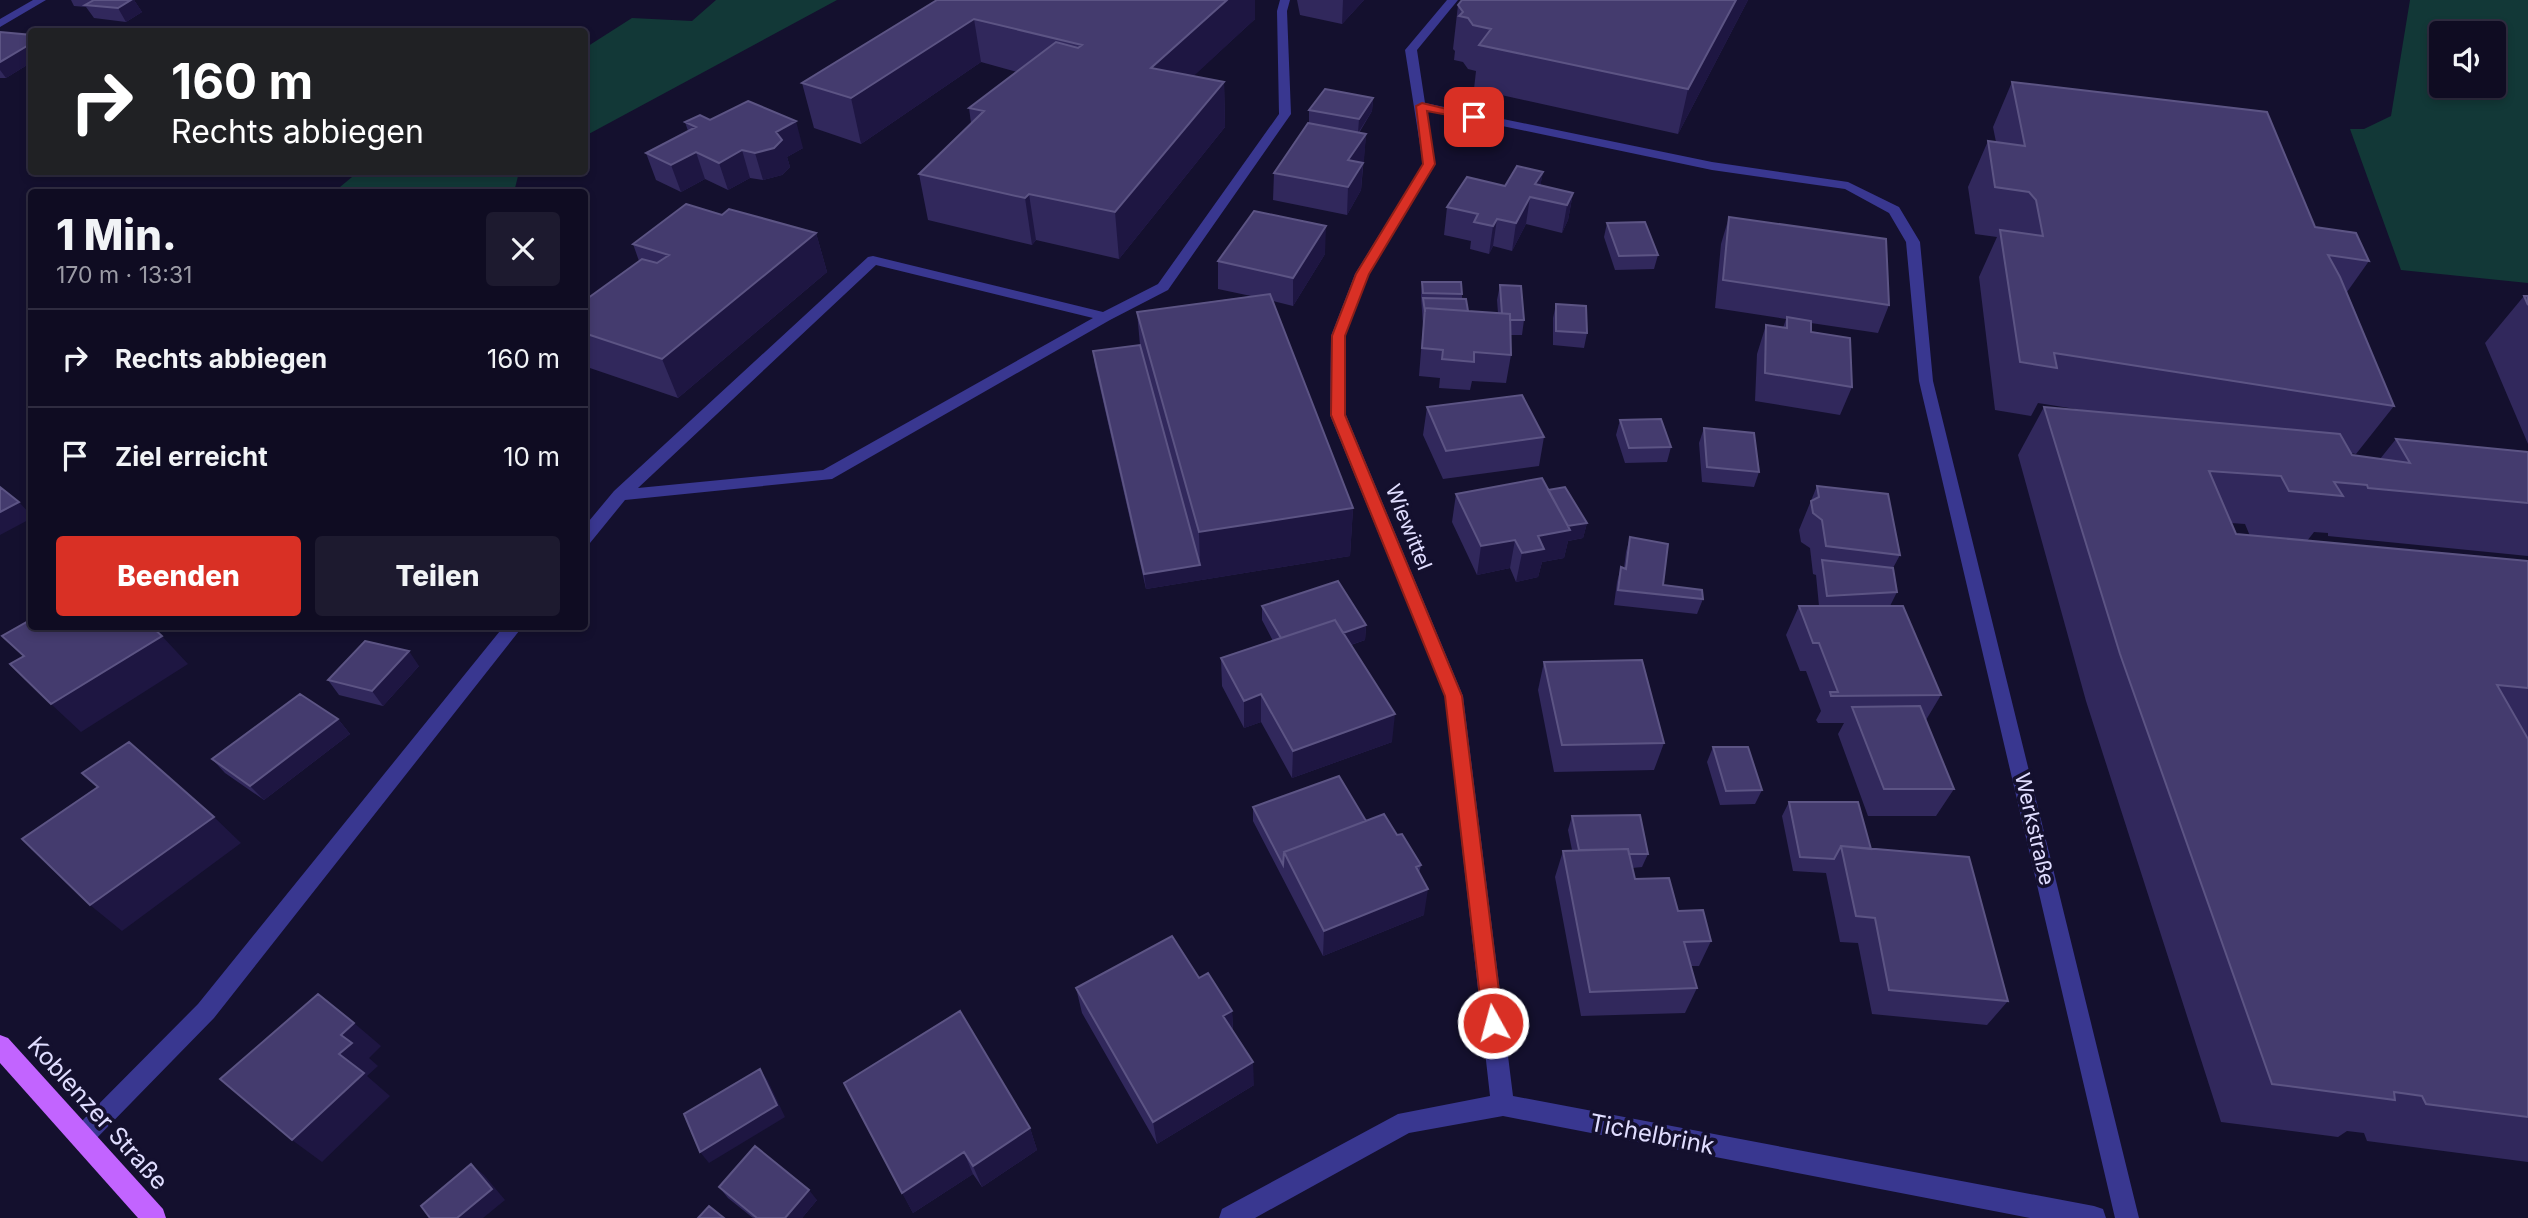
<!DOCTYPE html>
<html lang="de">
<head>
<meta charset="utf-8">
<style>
  :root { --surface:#0f0c22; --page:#1d1a2f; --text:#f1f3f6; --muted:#9b9ba5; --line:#2f2c40; --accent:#d93025 }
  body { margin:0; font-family:Inter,sans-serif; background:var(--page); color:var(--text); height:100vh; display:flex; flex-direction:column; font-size:26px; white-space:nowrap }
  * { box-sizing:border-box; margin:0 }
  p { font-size:23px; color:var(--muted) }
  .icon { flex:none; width:38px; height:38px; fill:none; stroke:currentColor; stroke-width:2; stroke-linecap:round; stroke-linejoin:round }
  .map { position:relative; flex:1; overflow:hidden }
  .side { position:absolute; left:28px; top:189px; width:560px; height:441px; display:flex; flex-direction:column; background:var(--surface); border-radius:7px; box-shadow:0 4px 10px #0003,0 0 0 2px var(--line) }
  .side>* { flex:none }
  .banner { position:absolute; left:28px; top:28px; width:560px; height:147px; border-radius:7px; box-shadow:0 4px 10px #0003,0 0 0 2px var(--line); background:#202124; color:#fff; overflow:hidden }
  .fabs { position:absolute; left:2429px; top:21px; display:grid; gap:14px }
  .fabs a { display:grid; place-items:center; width:77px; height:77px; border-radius:7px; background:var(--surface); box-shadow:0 4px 10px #0003,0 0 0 2px var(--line); font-size:35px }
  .pin { position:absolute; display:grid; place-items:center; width:60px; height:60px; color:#fff; margin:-30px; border-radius:14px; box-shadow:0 4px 10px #0006 }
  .me { position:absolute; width:77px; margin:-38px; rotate:353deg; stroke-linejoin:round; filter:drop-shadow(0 0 5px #0008) }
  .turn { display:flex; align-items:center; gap:24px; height:147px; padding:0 28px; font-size:32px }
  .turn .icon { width:91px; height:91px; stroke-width:2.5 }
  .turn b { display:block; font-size:49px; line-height:60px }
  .round { display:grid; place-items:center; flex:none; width:74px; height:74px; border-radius:7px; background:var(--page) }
  .head { display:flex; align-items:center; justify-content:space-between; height:119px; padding:0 28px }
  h1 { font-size:42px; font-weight:800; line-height:52px }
  .cta { display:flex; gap:14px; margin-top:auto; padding:14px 28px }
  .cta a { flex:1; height:80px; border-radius:7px; background:var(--accent); color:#fff; font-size:28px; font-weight:800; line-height:80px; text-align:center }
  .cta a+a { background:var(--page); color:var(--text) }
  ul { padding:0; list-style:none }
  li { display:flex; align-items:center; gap:21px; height:98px; padding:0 28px; border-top:2px solid var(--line) }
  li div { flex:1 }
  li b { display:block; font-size:26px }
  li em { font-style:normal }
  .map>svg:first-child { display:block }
  .green { fill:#123837; fill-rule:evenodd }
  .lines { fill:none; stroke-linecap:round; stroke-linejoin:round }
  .minor { fill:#393790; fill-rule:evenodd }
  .major { fill:#c264ff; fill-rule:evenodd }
  .wall { fill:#31285c; fill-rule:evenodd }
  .shaded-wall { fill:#1e1642 }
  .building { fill:#443b6e; stroke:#5c5484; stroke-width:2 }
  .route { fill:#d93025; stroke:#8d1f18; stroke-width:2 }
  .labels { text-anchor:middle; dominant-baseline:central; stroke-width:7; stroke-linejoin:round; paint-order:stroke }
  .street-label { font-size:21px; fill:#e0ddff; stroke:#14102e }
  .near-street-label { font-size:24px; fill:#e0ddff; stroke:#14102e }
</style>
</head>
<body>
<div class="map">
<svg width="2528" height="1218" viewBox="0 0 2528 1218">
  <rect width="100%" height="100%" fill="#14102e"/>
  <path class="green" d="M716 0H837L585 136V48L632 18 692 21Z
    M2410 0H2528V283L2401 270 2350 129H2364L2391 116ZM2494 33V86H2441V33Z
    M358 172H519L514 192H334Z"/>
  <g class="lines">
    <path class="minor" d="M33 0H46L0 27V19Z
      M1280 0H1290L1287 11 1291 114 1168 290 1110 320 832 479 625 500 590 543 584 545V527L614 491 868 257 873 256 1103 312 1158 284 1279 114 1277 11ZM876 265 1093 318 823 470 638 488Z
      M1447 0H1458L1417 50 1425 103 1712 162 1848 182 1899 207 1920 242 1933 381 2139 1218H2115L1919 381 1906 242 1889 213 1845 189 1712 170 1426 110 1435 164 1369 274 1345 336 1346 415 1463 696 1513 1096 2094 1206 2103 1209 2106 1218H2030L1503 1116 1409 1133 1255 1218H1219L1222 1209 1398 1114 1490 1096 1445 696 1330 415 1331 336 1355 274 1423 164 1405 50Z
      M504 626H523L214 1018 90 1145 82 1149 74 1145 70 1137 74 1129 198 1004Z"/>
    <path class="major" d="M0 1035 8 1038 163 1209 166 1218H138L0 1063Z"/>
  </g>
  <path class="wall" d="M71 0H134L142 12 126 22 94 18 86 7 74 6Z
    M937 0H1255V19L1193 76 1224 82 1225 127 1119 259 1036 240 1032 245 928 220 919 174 971 123 969 108 1017 72 981 62 861 144 814 128 802 83Z
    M1297 0H1364L1342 24 1300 15Z
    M1748 0 1678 134 1474 89 1476 71 1468 69 1463 62 1454 60 1455 51 1453 49 1458 5Z
    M0 32 32 35V62L6 78H0Z
    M2012 82 2315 227 2369 261 2347 292 2394 406 2356 454 2351 453 2352 455 2380 459 2396 439 2528 452V556L2328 536V533L2314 532 2307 541 2528 561V1162L2367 1141 2364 1133 2347 1131 2338 1137 2221 1122 2086 701 2018 455 2044 407 2088 411 2038 403 2031 416 1995 410 1979 277 1997 237 1975 234 1968 187 1988 141 1996 142 1993 127ZM2231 523 2245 524 2250 536 2236 534Z
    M1373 98 1372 111 1359 133 1366 134 1361 190 1347 215 1273 200 1274 173 1309 123V110Z
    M710 120 803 148 787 157 790 167 782 175 763 180 750 178 728 190 705 179 681 192 656 180 646 153 688 131 685 122Z
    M1543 172 1540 186 1573 193 1568 220 1562 233 1526 224 1512 251 1493 246 1489 254 1470 249 1471 241 1444 235 1447 207Z
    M722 215 816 233 827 272 678 398 584 366V301L639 261 633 244Z
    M1729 217 1889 305 1878 333 1811 323V332L1852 387 1840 415 1755 401 1757 354 1766 325 1783 328 1786 319 1715 308 1721 244Z
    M1607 223 1658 255 1654 269 1615 270 1604 237Z
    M1325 254 1293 306 1273 301 1353 508 1350 556 1146 589 1095 366 1093 351 1140 345 1137 312 1251 296 1218 289V261Z
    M1422 282 1462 294V299L1468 311 1498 313 1497 300 1500 285 1524 320 1522 335H1510L1511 355 1506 383 1472 381 1470 390 1439 388 1440 378 1419 376 1423 326 1421 296Z
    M2524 296H2528V444L2485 343Z
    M1556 304 1587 333 1584 348 1553 345V318Z
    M1427 407 1544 437 1539 466 1443 479 1423 435Z
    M1620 420 1671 447 1667 462 1625 463 1616 435Z
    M1704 428 1759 472 1754 487 1702 482 1699 443Z
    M1817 486 1900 555 1893 568 1897 592 1890 606 1941 695 1926 720 1954 789 1936 816H1868L1838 734 1844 723H1818L1816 720 1821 711 1806 671H1800L1786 635 1799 606H1819L1816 575 1813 574 1810 548 1801 542 1799 530Z
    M1548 490 1587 523 1583 538 1568 541 1564 558 1542 562 1538 577 1516 582 1510 568 1477 575 1452 522 1456 494Z
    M1630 537 1663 585 1703 599 1697 614 1614 605 1617 582 1621 567 1624 568 1626 552Z
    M1262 606 1366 625 1365 640 1351 645 1392 742 1292 778 1261 722 1244 728 1222 686 1221 658 1273 641 1262 620Z
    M1544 662 1664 743 1654 770 1554 772 1538 690Z
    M419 666 383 706 339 695 328 680Z
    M338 719 350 734 264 800 225 773 212 759Z
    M1713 747 1762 790 1755 804 1720 805 1707 762Z
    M1789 802 1871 849 2008 1001 1987 1025 1872 1014 1858 943 1840 942 1826 873 1793 871 1782 816Z
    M1253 807 1366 821 1397 835 1421 865 1419 873 1424 915 1323 956 1253 821Z
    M1572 816 1648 854 1642 867 1632 868 1635 879 1678 911 1711 941 1699 966H1691L1697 988 1685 1013 1581 1016 1555 877 1563 851 1572 850 1568 830Z
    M1199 978 1232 1011 1233 1031 1254 1085 1157 1144 1082 1013 1076 988Z
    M844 1083 1030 1128 1037 1150 982 1187 973 1174 913 1213Z
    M719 1187 817 1200 802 1218H753L728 1198Z"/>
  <path class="shaded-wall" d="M111 0H134L142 12 126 22 118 8Z
    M1227 0H1255V19L1154 113 1151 68Z
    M1343 0H1364L1342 24Z
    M1736 0H1748L1678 134 1688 89Z
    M974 19 981 62 861 144 851 98Z
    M32 43V62L6 78 0 70V62Z
    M1224 82 1225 127 1119 259 1115 212Z
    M1373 98 1372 111 1358 133 1359 119Z
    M796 121 803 148 787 157 790 167 782 175 763 180 755 153 776 132Z
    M1366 134 1364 161 1347 188 1348 160Z
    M742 150 750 178 728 190 719 163Z
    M696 152 705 179 681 192 671 165Z
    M1363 163 1361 190 1347 215 1348 187Z
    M1543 172 1538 198 1535 184Z
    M1573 193 1568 220 1562 233 1567 205Z
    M1029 194 1036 240 1032 245 1025 198Z
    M1530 197 1526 224 1512 251 1516 223Z
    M1497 219 1493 246 1489 254 1493 226Z
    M1326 226 1325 254 1293 306V278Z
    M816 233 827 272 678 398 662 359Z
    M19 502 32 516V518L0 535V512Z
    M1353 508 1350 556 1146 589 1144 574 1200 565 1199 532Z
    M1587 523 1583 538 1568 541 1564 558 1542 562 1538 577 1516 582 1522 553 1538 536 1558 528Z
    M1515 540 1510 568 1477 575 1481 546Z
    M1366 625 1365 640 1335 650 1336 635Z
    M162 636 188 664 81 732 51 704Z
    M409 651 419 666 383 706 372 691Z
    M1261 694V722L1244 728V701Z
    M1395 714 1392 742 1292 778 1293 751Z
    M338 719 350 734 264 800 250 786Z
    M214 817 241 843 122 931 90 905Z
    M1428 889 1424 915 1323 956 1324 931Z
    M1232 1011 1233 1035 1223 1016Z
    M354 1023 381 1046 369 1058 378 1066 367 1076 390 1096 322 1162 292 1140 339 1054 341 1035Z
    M1253 1062 1254 1085 1157 1144 1153 1122Z
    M760 1069 768 1081 785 1117 709 1163 700 1152Z
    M1030 1128 1037 1150 982 1187 973 1166Z
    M964 1152 973 1174 913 1213 902 1193Z
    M471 1164 484 1175 505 1200 483 1218H457Z
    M809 1190 817 1200 802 1218H785Z"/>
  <path class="building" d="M94 0H131L118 8 85 5Z
    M937 0H1227L1151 68 1224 82 1115 212 1029 194 1025 198 919 174 984 111 969 108 1056 42 1078 48 1082 45 974 19 851 98 802 83Z
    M1462 0H1736L1688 89 1479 45 1491 29 1473 25 1468 18 1459 16 1463 12 1458 5Z
    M0 32 32 35V43L0 62Z
    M2012 82 2267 112 2315 227 2356 233 2369 261 2328 255 2340 277 2394 406 2054 353 2057 368 2020 362 2000 230 2043 236 2036 200 2029 192 1995 187 1988 141 2025 146Z
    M1325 89 1373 98 1359 119 1309 110Z
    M748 101 796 121 776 132 782 140 774 148 755 153 742 150 719 163 696 152 671 165 646 153 696 127 685 122 700 115 710 120Z
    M1308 123 1366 134 1348 160 1363 163 1348 187 1274 173Z
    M1517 166 1543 172 1535 184 1573 193 1567 205 1530 197 1516 223 1497 219 1493 226 1474 222 1478 214 1447 207 1467 177 1505 186Z
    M686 204 722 215 729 209 816 233 662 359 584 333V301L642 259 657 263 669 255 633 244Z
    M1254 211 1326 226 1293 278 1218 261Z
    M1729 217 1886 239 1889 305 1723 280Z
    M1645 222 1658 255 1619 256 1607 223Z
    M1422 282H1461L1462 294 1423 293Z
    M1500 285 1521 286 1524 320H1510V314H1502Z
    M1270 294 1353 508 1199 532 1137 312Z
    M2524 296H2528V305Z
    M1423 298 1466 299 1468 311 1425 308V312Z
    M1556 304 1586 306 1587 333 1556 331Z
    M1425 308 1510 314 1511 355 1474 352V362L1442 359 1443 350 1422 348Z
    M1787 317 1811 321V332L1850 338 1852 387 1765 373 1766 325 1787 328Z
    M1140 345 1200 565 1144 574 1093 351Z
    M1522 395 1544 437 1446 451 1427 407Z
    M2044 407 2340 434 2352 455 2410 463 2396 439 2528 452V503L2368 488 2367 485 2334 482 2343 496 2289 491 2281 476 2209 471 2236 534 2528 561V688L2497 685 2528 739V1117L2426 1104 2422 1096 2394 1092 2395 1100 2272 1084 2120 654Z
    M1661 419 1671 447 1629 448 1620 420Z
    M1704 428 1754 433 1759 472 1707 467Z
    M1542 478 1570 530 1538 536 1544 549 1522 553 1515 540 1481 546 1456 494Z
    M1817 486 1888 494 1900 555 1826 546 1822 520 1813 513 1811 501 1819 497Z
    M0 487 19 502 0 512Z
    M1565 487 1587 523 1568 526 1548 490Z
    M1630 537 1668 544 1663 585 1702 590 1703 599 1618 590 1621 567 1626 569Z
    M1822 560 1893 568 1897 592 1827 596Z
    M1338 581 1366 625 1343 633 1335 620 1281 638 1262 606Z
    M1799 606H1903L1941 695 1831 696 1830 692H1838L1819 643H1813Z
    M32 619V626H151L162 636 51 704 10 664 24 656 2 636Z
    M1335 620 1395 714 1293 751 1261 694 1244 701 1221 658Z
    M365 641 409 651 372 691 328 680Z
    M1642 660 1664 743 1562 745 1544 662Z
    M300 694 338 719 250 786 212 759Z
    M1920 706 1954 789H1884L1852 707Z
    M129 742 214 817 90 905 22 839 98 787 82 773Z
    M1713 747H1748L1762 790 1726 791Z
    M1339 776 1366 821 1284 852 1283 865 1253 807Z
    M1789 802H1858L1871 849 1841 846 1834 859 1800 857Z
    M1384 814 1397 835 1402 834 1421 865 1416 867 1428 889 1324 931 1284 852Z
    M1640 815 1648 854H1629L1628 849 1579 850 1572 816Z
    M1841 846 1969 857 2008 1001 1889 990 1875 918 1856 916Z
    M1628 849 1635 879 1669 878 1678 911 1703 910 1711 941 1684 942 1697 988 1590 992 1563 851Z
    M1172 936 1199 978 1208 973 1232 1011 1223 1016 1253 1062 1153 1122 1076 988Z
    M318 994 354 1023 341 1035 352 1043 339 1054 364 1073 292 1140 220 1079Z
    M960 1011 1030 1128 973 1166 964 1152 902 1193 844 1083Z
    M760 1069 777 1105 700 1152 684 1114Z
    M755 1146 809 1190 785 1218H757L719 1187Z
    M471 1164 492 1189 457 1218H430L421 1206Z
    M709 1206 724 1218H698Z"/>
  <path class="route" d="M1422 103 1480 117 1474 120 1427 111 1435 164 1369 274 1345 336V415L1462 696 1503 1023 1500 1030 1493 1033 1486 1030 1483 1023 1445 696 1331 415 1332 336 1356 274 1423 164 1416 106Z"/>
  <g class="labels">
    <g class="street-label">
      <text transform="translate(1409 527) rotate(68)">Wiewittel</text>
      <text transform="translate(2035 829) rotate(77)">Werkstraße</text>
    </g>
    <g class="near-street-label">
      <text transform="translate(98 1113) rotate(48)">Koblenzer Straße</text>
      <text transform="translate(1652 1134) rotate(11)">Tichelbrink</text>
    </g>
  </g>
</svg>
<div class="fabs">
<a><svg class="icon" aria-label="sound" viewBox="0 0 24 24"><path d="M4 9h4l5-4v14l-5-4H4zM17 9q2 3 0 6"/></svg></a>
</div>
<div class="pin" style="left:1474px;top:117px;background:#d93025"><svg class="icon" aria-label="arrive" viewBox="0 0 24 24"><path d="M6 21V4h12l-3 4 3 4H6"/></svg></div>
<svg class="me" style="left:1493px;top:1023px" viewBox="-20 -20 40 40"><circle r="17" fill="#d93025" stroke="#fff" stroke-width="3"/><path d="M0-11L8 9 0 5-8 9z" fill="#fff"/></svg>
<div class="banner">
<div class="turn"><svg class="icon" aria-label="right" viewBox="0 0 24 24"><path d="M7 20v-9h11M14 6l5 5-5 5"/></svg><div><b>160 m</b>Rechts abbiegen</div></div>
</div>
<section class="side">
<div class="head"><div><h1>1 Min.</h1><p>170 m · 13:31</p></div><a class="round"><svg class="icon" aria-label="close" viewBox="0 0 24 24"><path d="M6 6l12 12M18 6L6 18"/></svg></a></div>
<ul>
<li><svg class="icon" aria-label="right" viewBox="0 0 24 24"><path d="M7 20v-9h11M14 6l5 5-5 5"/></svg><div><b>Rechts abbiegen</b></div><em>160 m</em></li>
<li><svg class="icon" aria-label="arrive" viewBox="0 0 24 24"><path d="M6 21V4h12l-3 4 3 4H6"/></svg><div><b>Ziel erreicht</b></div><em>10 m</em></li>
</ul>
<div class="cta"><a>Beenden</a><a>Teilen</a></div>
</section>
</div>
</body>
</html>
